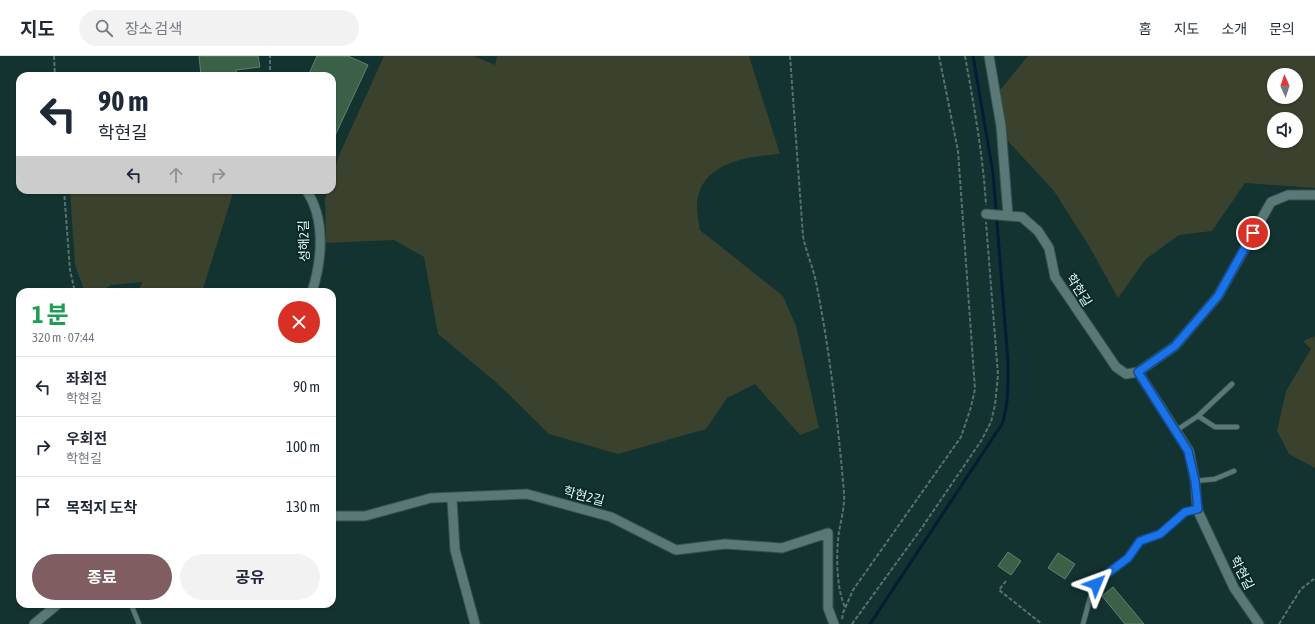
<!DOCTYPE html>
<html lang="ko">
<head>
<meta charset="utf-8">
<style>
  :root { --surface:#fff; --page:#f2f2f3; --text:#1f2937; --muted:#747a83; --line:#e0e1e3; --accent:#7f5d60 }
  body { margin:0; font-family:"Asap Condensed","Noto Sans KR",sans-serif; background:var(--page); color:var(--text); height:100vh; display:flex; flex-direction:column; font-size:15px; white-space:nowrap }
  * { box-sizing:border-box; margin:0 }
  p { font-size:13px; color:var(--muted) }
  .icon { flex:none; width:22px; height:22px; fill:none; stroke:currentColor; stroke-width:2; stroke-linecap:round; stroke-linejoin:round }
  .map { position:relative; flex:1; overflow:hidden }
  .side { position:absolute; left:16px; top:232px; width:320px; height:320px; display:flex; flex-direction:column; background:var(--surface); border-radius:12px; box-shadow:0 1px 3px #0004 }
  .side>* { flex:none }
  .banner { position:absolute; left:16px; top:16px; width:320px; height:122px; border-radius:12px; box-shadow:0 1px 3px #0004; background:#fff; color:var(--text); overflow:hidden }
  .needle { width:26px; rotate:357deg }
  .fabs { position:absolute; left:1267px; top:12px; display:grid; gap:8px }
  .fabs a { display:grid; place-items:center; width:36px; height:36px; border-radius:50%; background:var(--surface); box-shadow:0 1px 3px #0004; font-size:20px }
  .pin { position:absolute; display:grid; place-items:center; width:34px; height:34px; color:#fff; margin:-17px; border:2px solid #fff; border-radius:50%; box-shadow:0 1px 4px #0007 }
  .me { position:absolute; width:44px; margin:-22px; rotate:46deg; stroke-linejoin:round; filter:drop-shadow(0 0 3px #0008) }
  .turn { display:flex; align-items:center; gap:14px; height:84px; padding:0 16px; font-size:18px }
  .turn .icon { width:52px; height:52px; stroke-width:2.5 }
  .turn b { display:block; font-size:28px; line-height:34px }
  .lanes { display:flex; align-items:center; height:38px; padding:0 16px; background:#0003; justify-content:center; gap:20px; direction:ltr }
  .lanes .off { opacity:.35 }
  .round { display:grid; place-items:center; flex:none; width:42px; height:42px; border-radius:21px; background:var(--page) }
  .overview { display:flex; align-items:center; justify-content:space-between; height:68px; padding:0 16px }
  h1 { font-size:24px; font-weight:700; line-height:30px; color:#1e9e55 }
  .button { display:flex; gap:8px; margin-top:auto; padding:8px 16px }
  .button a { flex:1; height:46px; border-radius:24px; background:var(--accent); color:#fff; font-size:16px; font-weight:700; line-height:46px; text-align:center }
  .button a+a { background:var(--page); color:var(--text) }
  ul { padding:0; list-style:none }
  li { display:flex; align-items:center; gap:12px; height:60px; padding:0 16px; border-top:1px solid var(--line) }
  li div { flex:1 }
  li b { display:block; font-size:15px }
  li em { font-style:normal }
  header { display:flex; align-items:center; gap:24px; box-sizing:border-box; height:56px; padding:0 20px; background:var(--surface); border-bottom:1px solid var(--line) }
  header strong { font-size:19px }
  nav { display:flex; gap:22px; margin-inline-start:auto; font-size:14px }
  .search { width:280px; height:36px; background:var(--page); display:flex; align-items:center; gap:10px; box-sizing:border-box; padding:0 14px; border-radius:22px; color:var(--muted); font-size:15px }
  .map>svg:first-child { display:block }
  .green { fill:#3a412c; fill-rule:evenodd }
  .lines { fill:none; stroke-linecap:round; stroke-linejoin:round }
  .stream { stroke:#031d36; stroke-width:3 }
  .building { fill:#3b6048; stroke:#667f6e }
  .lane-casing { stroke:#38504e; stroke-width:6 }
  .street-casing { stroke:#38504e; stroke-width:11 }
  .path { stroke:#577270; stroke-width:2; stroke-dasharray:4 2; stroke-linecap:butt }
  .lane { stroke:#587975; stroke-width:4.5 }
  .street { stroke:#587975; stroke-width:9 }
  .route-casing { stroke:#114b97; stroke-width:10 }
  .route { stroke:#1a73e8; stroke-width:7 }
  .labels { text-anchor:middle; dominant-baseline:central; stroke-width:3.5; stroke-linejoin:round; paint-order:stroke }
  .street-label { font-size:13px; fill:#e8f9f7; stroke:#082926 }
</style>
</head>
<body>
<header>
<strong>지도</strong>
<div class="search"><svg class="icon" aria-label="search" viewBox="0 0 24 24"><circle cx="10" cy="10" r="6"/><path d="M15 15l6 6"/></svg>장소 검색</div>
<nav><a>홈</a><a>지도</a><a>소개</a><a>문의</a></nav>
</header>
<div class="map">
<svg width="1315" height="568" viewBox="0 0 1315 568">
  <rect width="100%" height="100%" fill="#133330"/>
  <path class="green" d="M384 0H474L495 9 497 0H749L780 98C752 100 709 105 699 137 695 149 698 162 700 174L783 240 796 270 819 372 800 379 755 328 727 342 706 373 618 398 549 378 498 328 438 278 424 201 394 184 326 187 325 143 328 134H332V121L340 97Z
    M1028 0H1315V132L1245 127 1212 175 1179 179 1146 203 1118 242 1089 190 1054 135 1005 82 1000 34ZM1274 19H1296V41H1274ZM1274 63H1296V85H1274Z
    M70 134H234L202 236H137L143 226 111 229 100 236H85L75 209Z
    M1315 280V412L1289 398 1277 375 1286 335 1311 293 1303 285Z"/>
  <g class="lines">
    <path class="stream" d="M870 568 1002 368C1009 347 1008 327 1008 306L993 117 973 0"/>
  </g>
  <path class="building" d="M199 0H258L260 11 236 14 237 20H214V17L201 19Z
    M317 0H348L368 9 332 86V20H308Z
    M1008 496 1021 505 1011 519 998 510Z
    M1058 497 1075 508 1065 523 1048 512Z
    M1113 531 1144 568H1125L1102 540Z"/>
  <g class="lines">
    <g class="lane-casing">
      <path id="lane" d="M1198 360 1215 371H1237
        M1177 374 1198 360 1232 328
        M1195 425 1215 423 1234 415
        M131 548 139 568
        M1083 568 1090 542 1097 528 1104 519 1128 502 1140 485 1160 479 1185 456 1197 453"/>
    </g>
    <g class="street-casing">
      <path id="street" d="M989 0 1001 70 1008 159
        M306 134C326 163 322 204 312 236
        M986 158 1022 161 1038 175 1049 192 1055 221 1116 311 1126 318 1138 316 1189 395 1195 425 1197 453 1234 532 1259 568
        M1138 316 1175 290 1218 240 1271 146 1288 139H1315
        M452 443 455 494 475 568
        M332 460H365L431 442 527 438 611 461 676 494 725 488 782 492 828 477V552L834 568
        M34 568 58 548"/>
    </g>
    <path class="path" d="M54 0 55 20
      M790 0 803 180C806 196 813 211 816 226 830 296 838 367 844 437 845 450 841 464 839 476 836 497 836 532 845 551
      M965 0C974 50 983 99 986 149
      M270 20V0
      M64 134 70 214 75 236
      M1006 525 999 534 1042 568
      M842 563 843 557 853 534 961 381 971 351 975 333 958 95 939 0
      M852 568 921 473 981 385 991 366 995 349 998 319 986 166
      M1279 568 1301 533 1315 522"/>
    <use href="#lane" class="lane"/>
    <use href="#street" class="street"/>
  </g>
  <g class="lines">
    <g class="route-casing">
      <path id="route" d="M1096 528 1104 520 1128 502 1140 485 1160 478 1185 456 1198 453 1195 425 1188 395 1138 316 1175 290 1218 240 1253 177"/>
    </g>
    <use href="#route" class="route"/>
  </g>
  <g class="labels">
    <g class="street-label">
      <text transform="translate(304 185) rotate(-92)">성해2길</text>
      <text transform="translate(1079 234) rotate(58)">학현길</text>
      <text transform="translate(584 440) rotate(15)">학현2길</text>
      <text transform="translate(1242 517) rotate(63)">학현길</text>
    </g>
  </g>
</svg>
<div class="fabs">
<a><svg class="needle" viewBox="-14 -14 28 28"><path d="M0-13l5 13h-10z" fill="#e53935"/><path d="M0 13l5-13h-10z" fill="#747a83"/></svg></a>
<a><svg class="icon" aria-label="sound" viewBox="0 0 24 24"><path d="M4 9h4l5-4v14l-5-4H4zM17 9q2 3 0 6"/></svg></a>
</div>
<div class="pin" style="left:1253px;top:177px;background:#d93025"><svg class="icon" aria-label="arrive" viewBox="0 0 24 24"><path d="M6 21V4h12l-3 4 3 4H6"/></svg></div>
<svg class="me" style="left:1096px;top:528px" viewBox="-20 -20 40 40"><path d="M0-17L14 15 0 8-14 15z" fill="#1a73e8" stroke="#fff" stroke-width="4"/></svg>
<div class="banner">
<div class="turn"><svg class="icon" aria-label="left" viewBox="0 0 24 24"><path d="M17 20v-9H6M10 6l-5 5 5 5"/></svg><div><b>90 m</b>학현길</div></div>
<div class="lanes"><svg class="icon" aria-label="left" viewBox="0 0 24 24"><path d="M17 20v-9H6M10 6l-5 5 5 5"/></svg><svg class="icon off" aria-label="ahead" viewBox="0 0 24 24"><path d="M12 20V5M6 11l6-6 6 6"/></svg><svg class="icon off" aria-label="right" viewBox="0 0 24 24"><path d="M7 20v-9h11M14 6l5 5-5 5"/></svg></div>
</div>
<section class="side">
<div class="overview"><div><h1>1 분</h1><p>320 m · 07:44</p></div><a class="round" style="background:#d93025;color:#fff"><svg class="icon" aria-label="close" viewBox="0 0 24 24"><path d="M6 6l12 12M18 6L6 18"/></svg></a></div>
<ul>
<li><svg class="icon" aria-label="left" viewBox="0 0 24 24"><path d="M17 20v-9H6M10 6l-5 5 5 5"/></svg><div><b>좌회전</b><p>학현길</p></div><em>90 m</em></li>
<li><svg class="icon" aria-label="right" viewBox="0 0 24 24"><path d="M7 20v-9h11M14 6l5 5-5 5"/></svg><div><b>우회전</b><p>학현길</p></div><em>100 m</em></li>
<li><svg class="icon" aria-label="arrive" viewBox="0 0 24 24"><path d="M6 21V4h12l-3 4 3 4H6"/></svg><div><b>목적지 도착</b></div><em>130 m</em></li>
</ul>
<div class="button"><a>종료</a><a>공유</a></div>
</section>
</div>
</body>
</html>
